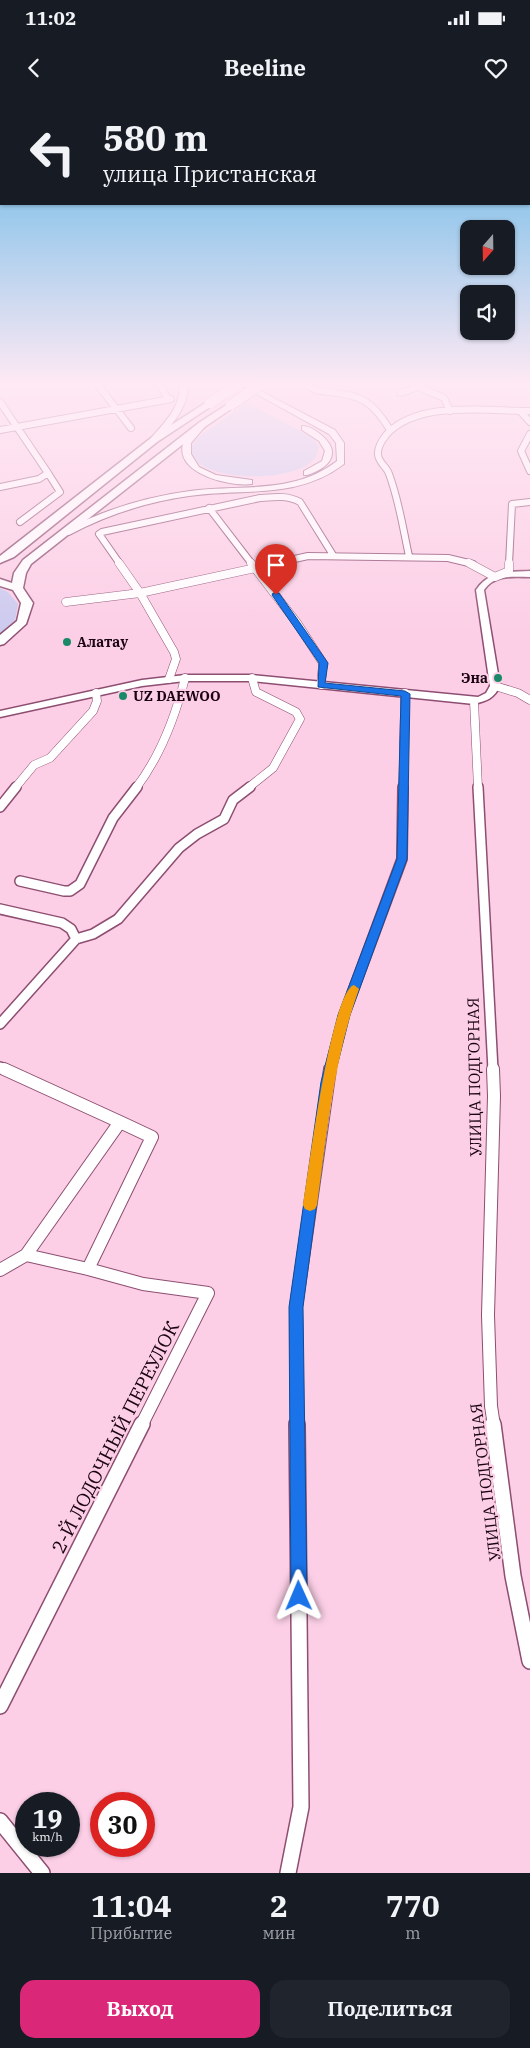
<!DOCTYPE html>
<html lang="ru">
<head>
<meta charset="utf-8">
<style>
  :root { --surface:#171b24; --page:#20242c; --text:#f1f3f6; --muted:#9ea1a6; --accent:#db2777 }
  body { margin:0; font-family:"IBM Plex Serif",serif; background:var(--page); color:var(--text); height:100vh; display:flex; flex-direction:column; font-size:19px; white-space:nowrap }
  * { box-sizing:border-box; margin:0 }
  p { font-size:16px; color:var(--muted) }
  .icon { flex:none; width:28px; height:28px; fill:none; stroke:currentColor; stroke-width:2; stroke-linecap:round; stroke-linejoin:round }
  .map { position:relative; height:1773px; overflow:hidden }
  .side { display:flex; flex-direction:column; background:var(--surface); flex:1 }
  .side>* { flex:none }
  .banner { position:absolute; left:0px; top:0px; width:530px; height:105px; box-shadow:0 1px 4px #0004; background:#171b24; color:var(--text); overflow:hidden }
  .needle { width:32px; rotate:200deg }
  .tools { position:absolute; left:460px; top:120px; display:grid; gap:10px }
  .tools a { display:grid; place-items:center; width:55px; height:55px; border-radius:10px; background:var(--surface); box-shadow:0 1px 4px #0004; font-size:25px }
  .speed { position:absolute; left:15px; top:1692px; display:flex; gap:10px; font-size:25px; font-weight:700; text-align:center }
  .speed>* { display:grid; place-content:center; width:65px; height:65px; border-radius:50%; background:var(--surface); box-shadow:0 1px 4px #0004; line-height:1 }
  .speed small { font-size:12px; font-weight:400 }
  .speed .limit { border:8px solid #d22; background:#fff; color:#111 }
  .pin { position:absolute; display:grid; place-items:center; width:42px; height:42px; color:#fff; margin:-51px -21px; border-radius:50% 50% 50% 0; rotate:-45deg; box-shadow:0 0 5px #0007 }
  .pin .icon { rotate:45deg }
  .me { position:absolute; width:55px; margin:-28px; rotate:359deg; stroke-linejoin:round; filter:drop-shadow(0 0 4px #0008) }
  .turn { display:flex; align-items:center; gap:18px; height:105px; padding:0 20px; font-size:22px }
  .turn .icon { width:65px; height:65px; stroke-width:2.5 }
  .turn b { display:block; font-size:35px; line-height:42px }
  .eta { display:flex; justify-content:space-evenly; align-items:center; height:85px; text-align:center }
  .eta b { font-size:30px; font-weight:700; line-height:35px }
  .action { display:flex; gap:10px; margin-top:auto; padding:10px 20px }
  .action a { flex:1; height:58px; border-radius:15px; background:var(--accent); color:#fff; font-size:20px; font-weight:700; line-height:58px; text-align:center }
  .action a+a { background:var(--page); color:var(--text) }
  .status { display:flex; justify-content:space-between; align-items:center; height:35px; padding:0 25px; background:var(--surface); direction:ltr }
  .status svg { height:14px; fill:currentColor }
  header { display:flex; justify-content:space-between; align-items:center; height:65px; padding:0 20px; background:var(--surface); font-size:22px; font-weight:700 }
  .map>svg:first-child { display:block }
  .green { fill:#cbcaef }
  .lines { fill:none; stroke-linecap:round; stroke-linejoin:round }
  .minor-far4-casing { stroke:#8d4e71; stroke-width:8 }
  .minor-far3-casing { stroke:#8d4e71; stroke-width:9 }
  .minor-far2-casing { stroke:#8d4e71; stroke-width:12 }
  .minor-far1-casing { stroke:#8d4e71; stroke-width:14 }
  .minor-casing { stroke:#8d4e71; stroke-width:18 }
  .tertiary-casing { stroke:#8d4e71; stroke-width:3 }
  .secondary-casing { stroke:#8d4e71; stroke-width:2 }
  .trunk-casing { stroke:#8d4e71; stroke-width:3 }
  .minor-far4 { stroke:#fff; stroke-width:6 }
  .minor-far3 { stroke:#fff; stroke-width:8 }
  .minor-far2 { stroke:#fff; stroke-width:9 }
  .minor-far1 { stroke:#fff; stroke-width:12 }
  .minor { stroke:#fff; stroke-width:15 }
  .tertiary { fill:#fff; fill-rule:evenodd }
  .secondary { fill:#fff; fill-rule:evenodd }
  .trunk { fill:#fff; fill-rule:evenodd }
  .trunk-bridge-casing { stroke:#8d4e71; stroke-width:11; stroke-linecap:butt }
  .trunk-bridge { stroke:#fff; stroke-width:10 }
  .route { fill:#1a73e8; stroke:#114b97 }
  .slow { fill:#f59e0b }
  .poi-dot { fill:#1a8967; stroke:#fccfe6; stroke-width:2 }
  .labels { text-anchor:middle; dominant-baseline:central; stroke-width:4.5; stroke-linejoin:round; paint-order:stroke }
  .far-poi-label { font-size:14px; font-weight:bold; fill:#1a0411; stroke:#fccfe6; text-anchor:start }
  .street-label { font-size:16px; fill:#1a0411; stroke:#fccfe6 }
  .near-street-label { font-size:19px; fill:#1a0411; stroke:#fccfe6 }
</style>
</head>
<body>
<div class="status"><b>11:02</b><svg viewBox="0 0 49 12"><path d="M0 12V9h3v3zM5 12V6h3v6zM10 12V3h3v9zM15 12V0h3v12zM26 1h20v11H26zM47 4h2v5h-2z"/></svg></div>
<header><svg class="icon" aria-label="back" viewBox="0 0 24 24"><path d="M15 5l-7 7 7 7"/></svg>Beeline<svg class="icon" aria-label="heart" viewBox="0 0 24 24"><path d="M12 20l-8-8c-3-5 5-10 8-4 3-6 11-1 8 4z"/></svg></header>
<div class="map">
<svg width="530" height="1773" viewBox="0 0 530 1773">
  <rect width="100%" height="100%" fill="#fccfe6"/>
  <path class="green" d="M247 302 313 338 319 347C318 350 317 355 315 358 297 382 215 382 195 360 193 357 191 352 190 349L196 339Z
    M0 488 8 492 18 504 15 520 0 534Z"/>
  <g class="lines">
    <g class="minor-far4-casing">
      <path id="minor-far4" d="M98 285 131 328
        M160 285 168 299
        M307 285C313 291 321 291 329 292 362 295 373 302 390 330
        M414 285 444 298 450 311
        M400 293 421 286
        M0 302 48 373 39 379 0 387
        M520 311 530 322
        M0 330 171 299
        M530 334 521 351 530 371
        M209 408 252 464
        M20 422 60 392 48 373
        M409 456C403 429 399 400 389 374 387 367 379 363 378 355 377 347 382 340 387 334 419 300 487 311 530 311
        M120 464 99 434 102 432 260 398C274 397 287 395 300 402L333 455
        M272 464 308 456 448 458 473 464
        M509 464 512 404 530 402"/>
    </g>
    <g class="minor-far3-casing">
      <path id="minor-far3" d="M119 463 140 493 174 552 176 559 169 579
        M251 463 297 523 323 563 321 585
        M469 463 495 477 509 471V463
        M66 502 140 493 278 463
        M495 586 518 593 530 600
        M474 601 478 688
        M15 688 34 665 50 658 93 611 97 601 96 593
        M136 688C161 655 175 618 185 578
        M248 688 273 668 300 619 296 612 256 592 252 578
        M403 688 405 593"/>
    </g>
    <g class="minor-far2-casing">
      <path id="minor-far2" d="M478 687 493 970
        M0 707 16 687
        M20 781 64 791H70L80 784 113 718 137 687
        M0 809 62 823 71 829 76 839
        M0 924 76 839 93 834 118 819 179 748 197 734 224 719 233 700 250 687
        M0 967 7 970
        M330 970 344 915 402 759 403 687"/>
    </g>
    <g class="minor-far1-casing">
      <path id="minor-far1" d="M4 969 120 1022 26 1155
        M493 969 494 996 488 1215 491 1306 494 1326
        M120 1022 152 1037 88 1169 143 1184 208 1193 141 1326
        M0 1170 26 1155 88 1169
        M297 1326 296 1207 330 969"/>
    </g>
    <g class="minor-casing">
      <path id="minor" d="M493 1324 513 1476 530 1561
        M0 1606 142 1324
        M0 1721 42 1773
        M288 1773 301 1707 297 1324"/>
    </g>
    <g class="tertiary-casing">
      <path id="tertiary" d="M530 471V477C513 477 495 474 484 490L500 586C494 598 487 601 474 604L252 581H185L142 586 0 617V611L142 580 185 575H252L478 597 486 593 490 586 476 490C489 470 509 472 530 471Z"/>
    </g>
    <g class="secondary-casing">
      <path id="secondary" d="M180 285H188C188 309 171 325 157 342H151V338C165 322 180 308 180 285Z
        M240 285H249L335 330 344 343V364C297 400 244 388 189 396 146 402 107 415 69 435H63V431C103 410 145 397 190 391 241 384 293 395 337 361L336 343 329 334Z
        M200 322 207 324 191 343V354L199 367 216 375 252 380V384C231 387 175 374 183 344 185 337 195 328 200 322Z
        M302 326C309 326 315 330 320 334 343 352 330 368 307 375H304V371L322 361 325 351 319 341 302 330Z"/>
    </g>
    <g class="trunk-casing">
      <path id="trunk" d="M210 300 213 301V305L157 342 14 457 0 463V456L151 338Z
        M231 302 235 305 234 307 206 326 31 464 26 473 23 488 33 503 26 524 4 544 0 545V535L17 521 21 503 13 490 0 486V479L12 483 14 473 23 460 200 322Z"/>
    </g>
    <use href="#minor-far4" class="minor-far4"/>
    <use href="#minor-far3" class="minor-far3"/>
    <use href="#minor-far2" class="minor-far2"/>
    <use href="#minor-far1" class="minor-far1"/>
    <use href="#minor" class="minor"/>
    <use href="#tertiary" class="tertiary"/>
    <use href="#secondary" class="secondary"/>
    <use href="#trunk" class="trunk"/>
    <g class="trunk-bridge-casing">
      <path id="trunk-bridge" d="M210 303 237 285
        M231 305 260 285"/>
    </g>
    <use href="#trunk-bridge" class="trunk-bridge"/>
  </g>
  <linearGradient id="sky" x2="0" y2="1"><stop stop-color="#59b4e6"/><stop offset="0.53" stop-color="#fee9f4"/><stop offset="1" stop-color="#fee9f4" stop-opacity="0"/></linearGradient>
  <rect width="530" height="534" fill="url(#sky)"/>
  <path class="route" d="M273 493H279L328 563 325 583 405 591 410 594 407 759 350 915 333 982 303 1207 307 1496 305 1502 299 1504 293 1502 291 1496 289 1207 321 982 338 915 397 759 401 596 318 587 319 563 272 495Z"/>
  <path class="slow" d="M354 885 359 889C334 958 327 1032 317 1105L315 1109 310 1111 305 1109 303 1105C308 1076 331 891 354 885Z"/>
  <g class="poi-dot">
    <circle cx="67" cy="542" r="5"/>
    <circle cx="498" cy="578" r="5"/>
    <circle cx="123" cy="596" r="5"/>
  </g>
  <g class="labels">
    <g class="far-poi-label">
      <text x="77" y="542">Алатау</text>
      <text x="488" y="578" text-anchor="end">Эна</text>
      <text x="133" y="596">UZ DAEWOO</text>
    </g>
    <g class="street-label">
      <text transform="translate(474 977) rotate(-91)">УЛИЦА ПОДГОРНАЯ</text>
      <text transform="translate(485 1382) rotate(-97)">УЛИЦА ПОДГОРНАЯ</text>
    </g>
    <g class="near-street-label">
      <text transform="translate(115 1337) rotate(-63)">2-Й ЛОДОЧНЫЙ ПЕРЕУЛОК</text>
    </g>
  </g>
</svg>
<div class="tools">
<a><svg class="needle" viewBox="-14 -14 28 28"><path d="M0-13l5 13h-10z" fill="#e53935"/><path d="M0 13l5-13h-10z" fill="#9ea1a6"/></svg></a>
<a><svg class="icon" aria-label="sound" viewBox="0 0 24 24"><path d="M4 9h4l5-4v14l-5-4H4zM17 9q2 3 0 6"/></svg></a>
</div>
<div class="speed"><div>19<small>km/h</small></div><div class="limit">30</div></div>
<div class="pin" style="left:276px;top:495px;background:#d93025"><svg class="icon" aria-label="arrive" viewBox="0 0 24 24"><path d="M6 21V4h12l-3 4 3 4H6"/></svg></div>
<svg class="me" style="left:299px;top:1496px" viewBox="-20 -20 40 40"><path d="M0-17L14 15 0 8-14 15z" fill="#1a73e8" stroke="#fff" stroke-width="4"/></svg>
<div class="banner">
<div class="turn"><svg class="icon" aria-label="left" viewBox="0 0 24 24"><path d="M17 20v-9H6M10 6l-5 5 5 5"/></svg><div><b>580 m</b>улица Пристанская</div></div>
</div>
</div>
<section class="side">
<div class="eta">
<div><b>11:04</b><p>Прибытие</p></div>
<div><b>2</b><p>мин</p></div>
<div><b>770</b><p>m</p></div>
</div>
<div class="action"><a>Выход</a><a>Поделиться</a></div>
</section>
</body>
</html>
